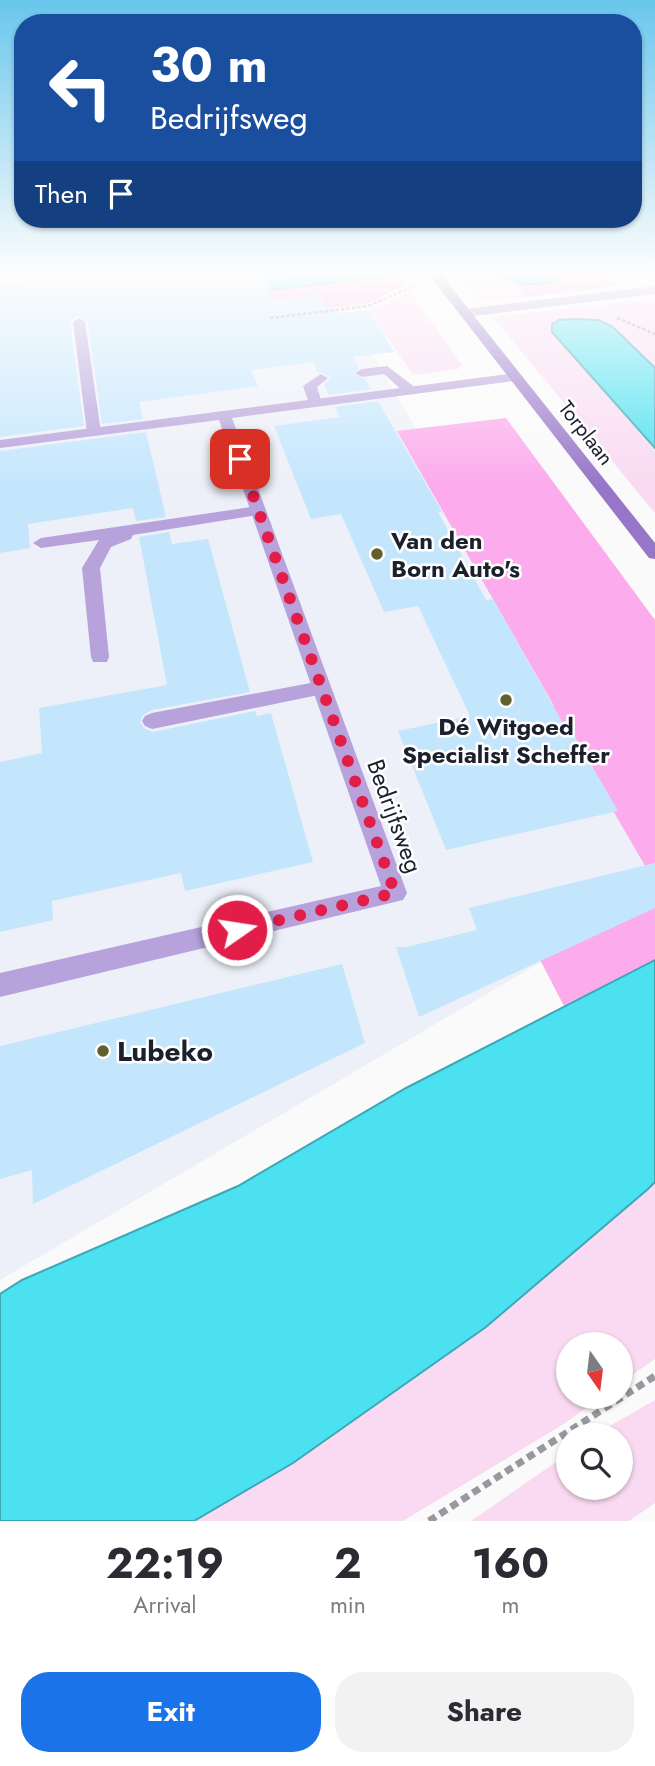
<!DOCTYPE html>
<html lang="en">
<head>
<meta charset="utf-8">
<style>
  :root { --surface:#fff; --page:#f2f2f3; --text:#2b2b33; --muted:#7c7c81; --accent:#1a73e8 }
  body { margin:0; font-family:Jost,sans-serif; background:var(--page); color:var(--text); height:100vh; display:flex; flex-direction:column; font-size:26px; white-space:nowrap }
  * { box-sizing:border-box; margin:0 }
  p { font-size:23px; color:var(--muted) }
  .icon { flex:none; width:38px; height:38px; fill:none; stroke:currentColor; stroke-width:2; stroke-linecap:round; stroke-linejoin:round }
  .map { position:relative; height:1521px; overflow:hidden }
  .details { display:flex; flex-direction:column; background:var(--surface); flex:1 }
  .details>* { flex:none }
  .hud { position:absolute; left:14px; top:14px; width:628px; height:214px; border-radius:28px; box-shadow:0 2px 5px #0004; background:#1a4fa0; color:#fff; overflow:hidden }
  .needle { width:46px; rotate:166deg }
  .fabs { position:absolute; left:556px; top:1332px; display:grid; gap:14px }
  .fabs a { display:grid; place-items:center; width:77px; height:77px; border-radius:50%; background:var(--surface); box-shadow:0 2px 5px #0004; font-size:35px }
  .pin { position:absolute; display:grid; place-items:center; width:60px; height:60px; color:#fff; margin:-30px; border-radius:14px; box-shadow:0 4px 10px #0006 }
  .me { position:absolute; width:77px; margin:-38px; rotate:77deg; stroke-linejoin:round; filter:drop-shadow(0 0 5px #0008) }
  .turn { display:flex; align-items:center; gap:24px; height:147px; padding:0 21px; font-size:32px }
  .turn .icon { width:91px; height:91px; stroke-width:2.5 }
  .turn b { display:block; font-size:49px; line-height:60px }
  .then { display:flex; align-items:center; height:66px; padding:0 21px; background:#0003; gap:14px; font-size:26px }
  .eta { display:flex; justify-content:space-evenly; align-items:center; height:119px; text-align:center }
  .eta b { font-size:42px; font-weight:700; line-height:49px }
  .button { display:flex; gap:14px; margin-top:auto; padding:14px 21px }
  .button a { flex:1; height:80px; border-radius:28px; background:var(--accent); color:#fff; font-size:28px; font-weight:700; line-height:80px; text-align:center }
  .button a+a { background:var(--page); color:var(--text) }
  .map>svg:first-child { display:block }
  .built { fill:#edf0f8 }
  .green { fill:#f9daf2 }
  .forest { fill:#fcabec }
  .water { fill:#4be1f1; stroke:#3da7b6; stroke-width:2 }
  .building { fill:#c4e6fd }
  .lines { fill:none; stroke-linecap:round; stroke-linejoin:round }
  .path-far1 { stroke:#97999e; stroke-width:2.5; stroke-dasharray:3.5 2; stroke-linecap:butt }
  .path { stroke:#97999e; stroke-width:7; stroke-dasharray:8 5; stroke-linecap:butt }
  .lane { fill:#b7a2db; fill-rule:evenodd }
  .street { fill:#b7a2db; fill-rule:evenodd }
  .secondary { fill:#9775c8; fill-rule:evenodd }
  .route { stroke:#e11d48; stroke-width:12; stroke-dasharray:0 21.6 }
  .poi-dot { fill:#60612e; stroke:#fff; stroke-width:2.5 }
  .labels { text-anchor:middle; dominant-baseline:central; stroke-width:5; stroke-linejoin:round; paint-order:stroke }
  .far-street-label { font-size:21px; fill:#1c202c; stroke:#fff }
  .poi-label { font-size:24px; font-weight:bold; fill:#1c202c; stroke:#fff; text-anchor:start }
  .street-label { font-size:24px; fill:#1c202c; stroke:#fff }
  .near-poi-label { font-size:28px; font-weight:bold; fill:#1c202c; stroke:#fff; text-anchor:start }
</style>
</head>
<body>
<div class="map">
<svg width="655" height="1521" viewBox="0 0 655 1521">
  <rect width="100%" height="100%" fill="#fafafa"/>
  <path class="built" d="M347 310 437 465 655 819V895L0 1280V330L121 316 124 323Z"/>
  <path class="green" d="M456 272C492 272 501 269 526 297L481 302Z
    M404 294H411L462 365 458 369 413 375 368 309Z
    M655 299V368C620 334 613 314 559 320L552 332 655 448V513L493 317Z
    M655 1182V1359L621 1383V1344H569V1396L602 1397 562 1425 403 1521H194L293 1463 486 1327Z
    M655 1400V1503L629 1521H471L569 1453V1488H621V1435H594Z"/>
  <path class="forest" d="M386 272H400L408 284 366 304 276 314 266 290 388 276Z
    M553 272H602L617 286 526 297 514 284 529 285 558 277Z
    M506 418 655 620V883L572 740 515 714 554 706 397 431Z
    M655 901V960L564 1006 536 952Z"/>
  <path class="water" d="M290 272H386L389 276 217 296 0 304Z
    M497 272H553L558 277 555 282C534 284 513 289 497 272Z
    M573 319 599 320 613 327 655 368V448L552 332V324L559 320Z
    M655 960V1182L648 1189 486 1327 293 1463 194 1521H0V1294L22 1280 238 1186 406 1088Z"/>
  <path class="building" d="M113 272H267L269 301 319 295 325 306 341 313 368 310 395 352 353 357 359 368 353 374 365 379 371 389 329 395 324 385 331 378 322 372 318 373 313 362 251 370 258 386 139 402 143 419 102 424 88 322 78 316 70 322 84 426 0 437V284Z
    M378 401 442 512H438L486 600 493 599 569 734 573 733 618 811 446 850 398 731 470 716 418 606 384 612 341 514 311 519 274 426 340 417 335 407Z
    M146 432 166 517 136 521 133 508 28 524 30 548 0 553V451Z
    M169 532 172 544 208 539 250 692 152 710 143 715 140 722 144 728 153 732 255 711 257 716 271 713 313 862 185 891 181 873 52 901 53 920 0 932V762L42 753 39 708 167 685 139 537Z
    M655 863V908L419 1017 396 947H406L477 930 469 908Z
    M342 964 365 1043 33 1204 32 1170 0 1179V1046Z"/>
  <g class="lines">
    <path class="path-far1" d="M270 318 368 306 414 286
      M617 318 655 334"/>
    <path class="path" d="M429 1521 655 1376"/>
    <path class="lane" d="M79 318 85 322 101 432 94 436 87 432 73 322Z
      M387 366 416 388V394H406L384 374 362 377 355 373 362 369Z
      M321 374 328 378 317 387 322 403 315 407 310 406 303 386Z
      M258 506 266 511 264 514 133 535 131 539 111 547 100 568 109 657 107 662H93L91 657 82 568 99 540 41 548 33 543 41 538Z
      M321 681 328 683 331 688 328 693 152 729 145 726 142 721 145 716 152 713Z"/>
    <path class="street" d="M655 286V294L465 317 459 313 465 309Z
      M516 373 523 377 521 380 232 418 407 893 403 900 0 997V973L381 886 219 420 0 448V440Z"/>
    <path class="secondary" d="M427 272H439L655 543V559L649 558Z"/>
  </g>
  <linearGradient id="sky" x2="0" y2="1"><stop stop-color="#69c6ec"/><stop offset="0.56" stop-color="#fdfdfd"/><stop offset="1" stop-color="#fdfdfd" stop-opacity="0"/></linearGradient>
  <rect width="655" height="485" fill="url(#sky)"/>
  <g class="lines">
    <path class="route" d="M237 930 395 893 240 459"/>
  </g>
  <g class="poi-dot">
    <circle cx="377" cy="554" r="7"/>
    <circle cx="506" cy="700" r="7"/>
    <circle cx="103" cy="1051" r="7"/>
  </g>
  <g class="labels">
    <g class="far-street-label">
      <text transform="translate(586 433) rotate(52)">Torplaan</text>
    </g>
    <g class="poi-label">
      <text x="391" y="540">Van den<tspan x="391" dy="28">Born Auto's</tspan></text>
      <text x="506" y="726" text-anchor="middle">Dé Witgoed<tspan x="506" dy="28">Specialist Scheffer</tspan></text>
    </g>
    <g class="street-label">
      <text transform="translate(395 816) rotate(70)">Bedrijfsweg</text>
    </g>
    <g class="near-poi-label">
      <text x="117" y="1051">Lubeko</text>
    </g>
  </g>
</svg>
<div class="fabs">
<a><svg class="needle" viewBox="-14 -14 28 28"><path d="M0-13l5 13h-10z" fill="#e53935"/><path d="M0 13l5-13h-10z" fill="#7c7c81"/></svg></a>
<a><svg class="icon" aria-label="search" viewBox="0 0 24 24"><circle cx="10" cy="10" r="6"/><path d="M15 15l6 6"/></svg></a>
</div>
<div class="pin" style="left:240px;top:459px;background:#d93025"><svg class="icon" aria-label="arrive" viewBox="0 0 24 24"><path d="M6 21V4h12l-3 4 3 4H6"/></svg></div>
<svg class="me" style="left:237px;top:930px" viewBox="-20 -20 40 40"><circle r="17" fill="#e11d48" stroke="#fff" stroke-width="3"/><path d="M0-11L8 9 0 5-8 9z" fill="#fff"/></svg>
<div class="hud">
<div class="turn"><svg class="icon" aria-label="left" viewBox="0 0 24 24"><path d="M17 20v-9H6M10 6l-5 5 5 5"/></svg><div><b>30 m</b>Bedrijfsweg</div></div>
<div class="then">Then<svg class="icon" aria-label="arrive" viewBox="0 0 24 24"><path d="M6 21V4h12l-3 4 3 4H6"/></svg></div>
</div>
</div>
<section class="details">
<div class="eta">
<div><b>22:19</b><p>Arrival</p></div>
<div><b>2</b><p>min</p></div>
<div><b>160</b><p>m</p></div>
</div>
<div class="button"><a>Exit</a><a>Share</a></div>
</section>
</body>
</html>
